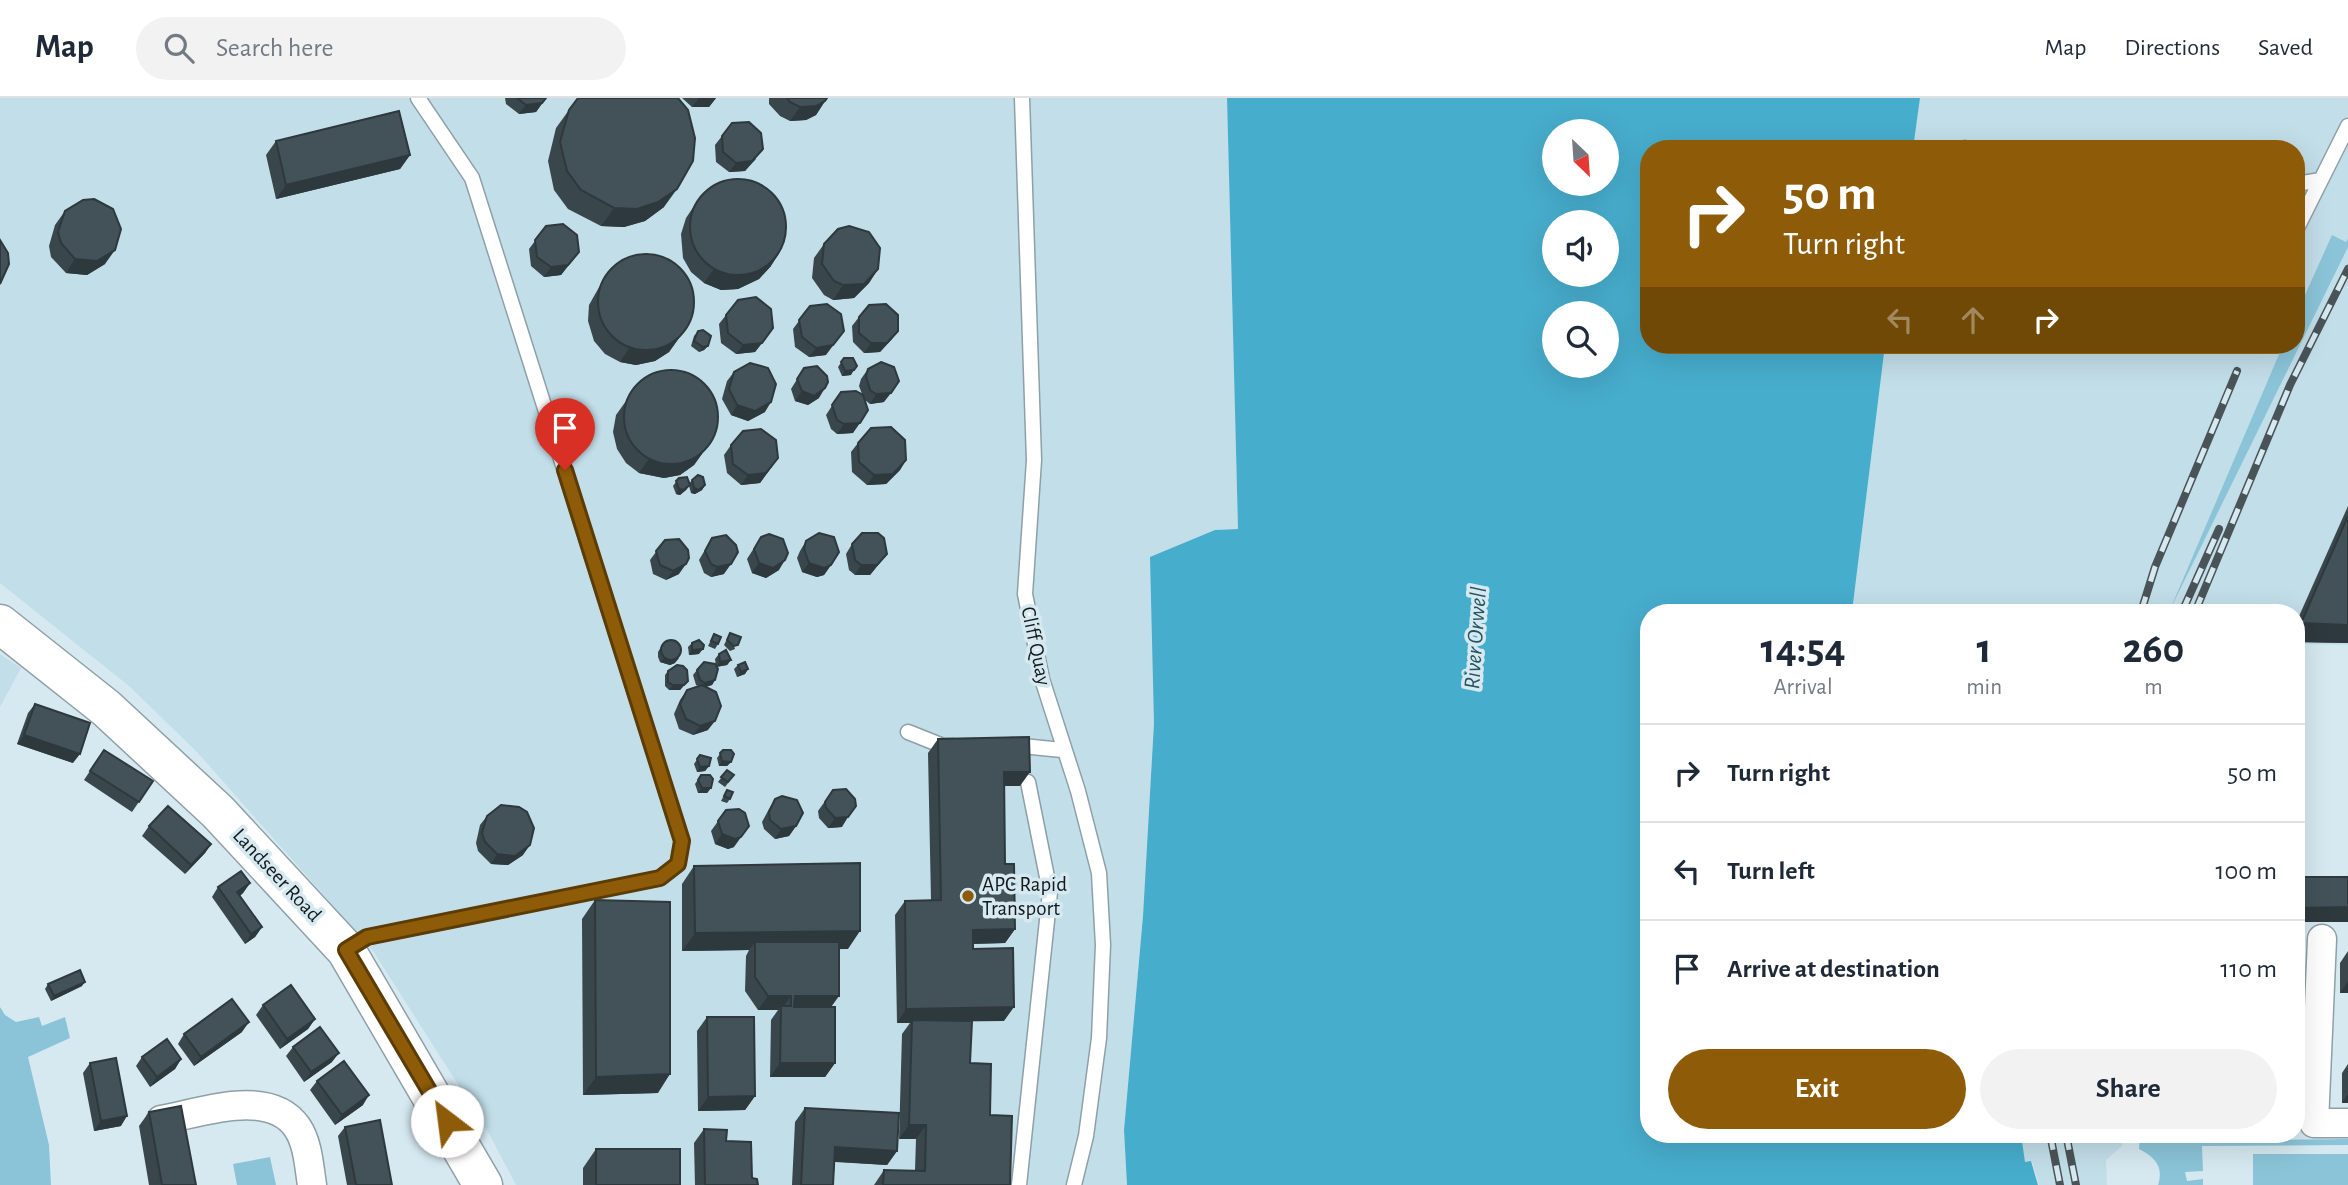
<!DOCTYPE html>
<html lang="en">
<head>
<meta charset="utf-8">
<style>
  :root { --surface:#fff; --page:#f2f2f3; --text:#1f2937; --muted:#747a83; --line:#e0e1e3; --accent:#8e5c08 }
  body { margin:0; font-family:"Alegreya Sans",sans-serif; background:var(--page); color:var(--text); height:100vh; display:flex; flex-direction:column; font-size:26px; white-space:nowrap }
  * { box-sizing:border-box; margin:0 }
  p { font-size:23px; color:var(--muted) }
  .icon { flex:none; width:38px; height:38px; fill:none; stroke:currentColor; stroke-width:2; stroke-linecap:round; stroke-linejoin:round }
  .map { position:relative; flex:1; overflow:hidden }
  .details { position:absolute; left:1640px; top:506px; width:665px; height:539px; display:flex; flex-direction:column; background:var(--surface); border-radius:28px; box-shadow:0 7px 28px #0002 }
  .details>* { flex:none }
  .hud { position:absolute; left:1640px; top:42px; width:665px; height:214px; border-radius:28px; box-shadow:0 7px 28px #0002; background:#8e5c08; color:#fff; overflow:hidden }
  .needle { width:46px; rotate:155deg }
  .buttons { position:absolute; left:1542px; top:21px; display:grid; gap:14px }
  .buttons a { display:grid; place-items:center; width:77px; height:77px; border-radius:50%; background:var(--surface); box-shadow:0 7px 28px #0002; font-size:35px }
  .pin { position:absolute; display:grid; place-items:center; width:60px; height:60px; color:#fff; margin:-72px -30px; border-radius:50% 50% 50% 0; rotate:-45deg; box-shadow:0 0 7px #0007 }
  .pin .icon { rotate:45deg }
  .me { position:absolute; width:77px; margin:-38px; rotate:330deg; stroke-linejoin:round; filter:drop-shadow(0 0 5px #0008) }
  .turn { display:flex; align-items:center; gap:24px; height:147px; padding:0 28px; font-size:32px }
  .turn .icon { width:91px; height:91px; stroke-width:2.5 }
  .turn b { display:block; font-size:49px; line-height:60px }
  .lanes { display:flex; align-items:center; height:66px; padding:0 28px; background:#0003; justify-content:center; gap:35px; direction:ltr }
  .lanes .off { opacity:.35 }
  .eta { display:flex; justify-content:space-evenly; align-items:center; height:119px; text-align:center }
  .eta b { font-size:42px; font-weight:700; line-height:49px }
  .button { display:flex; gap:14px; margin-top:auto; padding:14px 28px }
  .button a { flex:1; height:80px; border-radius:42px; background:var(--accent); color:#fff; font-size:28px; font-weight:700; line-height:80px; text-align:center }
  .button a+a { background:var(--page); color:var(--text) }
  ul { padding:0; list-style:none }
  li { display:flex; align-items:center; gap:21px; height:98px; padding:0 28px; border-top:2px solid var(--line) }
  li div { flex:1 }
  li b { display:block; font-size:26px }
  li em { font-style:normal }
  header { display:flex; align-items:center; gap:42px; box-sizing:border-box; height:98px; padding:0 35px; background:var(--surface); border-bottom:2px solid var(--line) }
  header strong { font-size:33px }
  nav { display:flex; gap:38px; margin-inline-start:auto; font-size:24px }
  .search { width:490px; height:63px; background:var(--page); display:flex; align-items:center; gap:18px; box-sizing:border-box; padding:0 24px; border-radius:38px; color:var(--muted); font-size:26px }
  .map>svg:first-child { display:block }
  .built { fill:#c2dee8 }
  .green { fill:#8bc4d8 }
  .water { fill:#47adcd; fill-rule:evenodd }
  .lines { fill:none; stroke-linecap:round; stroke-linejoin:round }
  .lane-casing { stroke:#8ea0a7; stroke-width:17 }
  .street-casing { stroke:#8ea0a7; stroke-width:31 }
  .secondary-casing { stroke:#8ea0a7; stroke-width:41 }
  .lane { stroke:#fff; stroke-width:14 }
  .street { stroke:#fff; stroke-width:28 }
  .secondary { stroke:#fff; stroke-width:38 }
  .rail-casing { stroke:#4a5458; stroke-width:8 }
  .rail { stroke:#d6e9f0; stroke-width:5; stroke-dasharray:16; stroke-linecap:butt }
  .wall { fill:#39474c }
  .shaded-wall { fill:#2e393e }
  .building { fill:#425258; stroke:#2e393e; stroke-width:2 }
  .route-casing { stroke:#5c3c05; stroke-width:18 }
  .route { stroke:#8e5c08; stroke-width:12 }
  .poi-dot { fill:#8e5c08; stroke:#d6e9f0; stroke-width:2.5 }
  .labels { text-anchor:middle; dominant-baseline:central; stroke-width:7; stroke-linejoin:round; paint-order:stroke }
  .street-label { font-size:21px; fill:#12181b; stroke:#d6e9f0 }
  .poi-label { font-size:21px; fill:#12181b; stroke:#d6e9f0; text-anchor:start }
  .water-label { font-size:23px; font-style:italic; fill:#275361; stroke:#d6e9f0 }
</style>
</head>
<body>
<header>
<strong>Map</strong>
<div class="search"><svg class="icon" aria-label="search" viewBox="0 0 24 24"><circle cx="10" cy="10" r="6"/><path d="M15 15l6 6"/></svg>Search here</div>
<nav><a>Map</a><a>Directions</a><a>Saved</a></nav>
</header>
<div class="map">
<svg width="2348" height="1087" viewBox="0 0 2348 1087">
  <rect width="100%" height="100%" fill="#d6e9f0"/>
  <path class="built" d="M0 0H1227L1238 431 1215 432 1154 625 1143 818 1124 1032 1127 1087H516L487 1032 373 853 197 654 129 588 0 485Z
    M1920 0H2348V547L2296 546V514H1852L1885 247H2296V51H1913Z
    M0 556 21 570 0 609Z
    M2021 1036H2122V1048L2106 1062 2107 1087H2039L2032 1063 2025 1065Z"/>
  <path class="green" d="M2332 137 2346 144 2348 141V149L2169 514 2283 247H2296V217Z
    M0 909 5 917 16 924 39 919 42 928 65 919 70 940 28 959 49 1047 51 1087H0Z
    M2140 1036H2275L2276 1042 2348 1041V1047L2202 1048 2203 1073 2185 1074 2187 1083 2203 1081V1087H2158C2164 1069 2155 1059 2139 1051Z
    M2253 1056H2348V1087H2253Z
    M270 1059 276 1087H237L233 1066Z"/>
  <path class="water" d="M1227 0H1920L1913 51H1648V247H1885L1852 514H1648V1036H2021L2025 1064 2031 1063 2038 1087H1127L1124 1032 1143 818 1154 625 1150 459 1215 432 1238 431ZM1554 33H1606V86H1554ZM1554 124H1606V177H1554ZM1554 215H1606V268H1554Z"/>
  <g class="lines">
    <g class="lane-casing">
      <path id="lane" d="M1022 0 1034 362 1025 496 1042 581 1078 693 1099 775 1103 847 1099 940 1086 1038 1074 1087
        M1965 50 1968 51
        M2296 86 2321 82
        M2296 132 2348 28
        M908 634 943 648H953
        M1012 647 1062 652
        M347 852 367 839 660 780 678 766 682 743 472 80 418 0
        M1019 1087 1050 794 1028 684"/>
    </g>
    <g class="street-casing">
      <path id="street" d="M2322 841 2314 1025H2348
        M161 1022C200 1015 269 989 297 1029 308 1045 309 1068 312 1087"/>
    </g>
    <g class="secondary-casing">
      <path id="secondary" d="M0 526 106 610 218 714 346 852 483 1087"/>
    </g>
    <use href="#lane" class="lane"/>
    <use href="#street" class="street"/>
    <use href="#secondary" class="secondary"/>
    <g class="rail-casing">
      <path id="rail" d="M2141 514 2155 469 2237 273
        M2182 514 2219 431
        M2195 514 2290 287 2348 171
        M2050 1036 2060 1087
        M2066 1036 2076 1087"/>
    </g>
    <use href="#rail" class="rail"/>
  </g>
  <path class="wall" d="M505 0H546L536 14 519 16 506 6Z
    M682 0H716L709 9H692Z
    M769 0H827L816 17 806 22 790 23 780 18 769 6Z
    M569 12 664 109 645 123 624 129 601 128 568 111 554 92 548 63 556 30Z
    M722 38 756 61 745 73 729 74 716 64 715 47Z
    M276 43 410 57 400 71 276 101 266 57Z
    M696 105 771 168 759 181 738 191 721 192 704 185 691 174 683 160 681 136 686 120Z
    M65 113 105 166 87 177 66 175 51 159 49 148 55 127Z
    M546 128 572 163 561 177 544 179 531 168 529 151Z
    M824 146 878 171 869 185 854 200 833 202 824 197 812 180 814 160Z
    M612 170 689 226 669 254 655 263 636 267 620 264 605 256 594 243 588 223 589 207 602 184Z
    M810 208 826 257 809 259 795 249 793 231Z
    M726 217 767 239 755 254 736 256 721 245 719 226Z
    M859 219 898 233 891 242 880 254 864 255 853 244 852 228Z
    M698 233 708 248 704 252 699 254 691 248 694 238Z
    M844 260 851 277 842 278 838 269Z
    M804 270 819 300 808 307 795 303 791 291Z
    M868 271 884 304 870 306 865 302 853 335 837 336 831 331 826 317 841 294 862 296 859 288 861 281Z
    M734 274 765 314 748 323 731 317 722 301 727 283Z
    M641 282 704 353 694 367 680 377 664 380 639 375 626 365 617 351 613 334 616 317Z
    M858 345 906 362 900 372 886 386 867 387 852 374 851 354Z
    M731 347 778 360 760 385 741 387 727 375 724 357Z
    M679 380 689 386 692 382 705 387 702 392 695 396 691 395 689 388 686 392 680 397 676 396 673 388Z
    M2348 408V545L2296 544V525Z
    M761 439 779 472 766 480 752 475 747 461Z
    M712 440 724 476 711 479 704 475 699 462Z
    M665 442 679 476 666 482 653 476 650 462Z
    M806 443 831 467 824 477 817 479 802 474 797 460 800 453Z
    M852 446 887 456 870 477H855L849 472 846 456Z
    M730 535 735 551 730 553 724 547Z
    M714 536 718 546 715 551 708 548Z
    M692 545 699 556 689 557 688 549Z
    M661 549 675 565 670 567 660 564 658 559V554Z
    M719 556 731 562 727 567 716 569 715 561Z
    M738 567 748 571 745 576 737 579 734 571Z
    M697 572 715 582 712 587 706 589 708 632 693 637 679 631 674 616 680 602 687 592 698 588 696 587 693 577Z
    M668 573 688 583 680 592H669L665 588V577Z
    M35 606 73 665 17 646 28 615Z
    M938 641 1020 688H1004L1005 766 1015 831 1005 845 973 846V851L1004 923H972L970 965 990 1017 1010 1087H874L884 1072H915L916 1041H899L902 936 910 925H897L895 817 905 803 931 802 928 655Z
    M104 652 153 683 132 714 84 682Z
    M723 652 731 664 727 668H719L717 660Z
    M700 657 709 668 705 673 697 674 694 666Z
    M727 672 734 677 725 689 718 684Z
    M701 677 711 690 707 695H698L695 686Z
    M727 692 730 701 727 705 721 703Z
    M833 692 842 729 828 730 819 720 818 713Z
    M775 701 796 728 789 738 775 741 764 731 762 724 769 711Z
    M726 712 734 749 728 751 715 746 711 733Z
    M487 718 523 757 508 767 491 766 478 753 476 745 480 727Z
    M149 728 211 746 205 755 185 776 142 738Z
    M694 768 848 851H839L831 909 835 965 825 979H770L771 922 778 912H758L745 893 746 858 749 852 682 853V786Z
    M250 785 243 795 240 798 262 829 255 839 245 846 212 799 218 789Z
    M595 802 658 995 583 997 582 821Z
    M2348 853V895H2340V865Z
    M48 886 82 888 51 903 45 891Z
    M263 907 315 921 308 931 280 951 256 917Z
    M707 919 755 998 745 1012 698 1013 697 933Z
    M242 934 194 968 178 946 184 936Z
    M293 949 332 964 304 984 286 958Z
    M142 959 181 961 175 971 150 989 136 968Z
    M90 965 121 1028 94 1033 83 975Z
    M2348 966V1005H2342V975Z
    M317 983 363 1007 335 1027 310 992Z
    M805 1010 897 1053 887 1067 835 1064 833 1087H792L795 1024Z
    M149 1014 196 1087H149L139 1028Z
    M345 1029 392 1087H347L338 1038Z
    M704 1031 726 1043 752 1080 758 1087H695L694 1045Z
    M596 1051 680 1087H583V1070Z"/>
  <path class="shaded-wall" d="M546 0 536 14 519 16 526 7Z
    M699 0H716L709 9H692Z
    M825 3 816 17 806 22 790 23 800 9Z
    M763 51 745 73 729 74 736 65Z
    M410 57 400 71 276 101 286 87Z
    M677 91 664 109 645 123 624 129 601 128 614 110Z
    M115 152 105 166 87 177 66 175 75 161Z
    M579 154 561 177 544 179 551 169Z
    M780 154 771 168 759 181 738 191 721 192 704 185 714 171Z
    M878 171 869 185 854 200 833 202 843 187Z
    M689 226 669 254 655 263 636 267 620 264 630 249Z
    M773 230 755 254 736 256 743 247Z
    M844 233 826 257 809 259 816 250Z
    M898 233 891 242 880 254 864 255 871 245Z
    M708 248 704 252 699 254 703 249Z
    M854 272 851 277 842 278 845 273Z
    M825 290 819 300 808 307 795 303 802 293Z
    M891 295 884 304 870 306 876 296Z
    M771 304 765 314 748 323 731 317 737 307Z
    M860 325 853 335 837 336 844 326Z
    M704 353 694 367 680 377 664 380 639 375 649 361Z
    M778 360 760 385 741 387 748 377Z
    M906 362 900 372 886 386 867 387 874 377Z
    M690 387 686 392 680 397 676 396 679 391Z
    M705 387 702 392 695 396 691 395 694 390Z
    M887 456 870 477H855L861 467Z
    M785 462 779 472 766 480 752 475 759 465Z
    M809 465 831 467 824 477 817 479 802 474Z
    M686 466 679 476 666 482 673 473Z
    M731 466 724 476 711 479 717 469Z
    M2301 525 2348 527V545L2296 544V532Z
    M703 551 699 556 689 557 692 552Z
    M664 560H679L675 565 670 567 660 564Z
    M731 562 727 567 716 569 720 564Z
    M748 571 745 576 737 579 741 574Z
    M715 582 712 587 701 590 705 585Z
    M688 583 680 592H669L673 587Z
    M715 623 708 632 693 637 700 628Z
    M24 637 80 656 73 665 17 646Z
    M722 663 731 664 727 668H719Z
    M709 668 705 673 697 674 700 669Z
    M1004 674H1030L1020 688H994Z
    M702 690H711L707 695H698Z
    M848 719 842 729 828 730 835 720Z
    M749 728 734 749 728 751 715 746 722 736Z
    M796 728 789 738 775 741 781 731Z
    M211 746 205 755 185 776 191 767Z
    M530 747 523 757 508 767 491 766 497 756Z
    M250 785 243 795 231 804 237 794Z
    M2348 809V824H2296V810Z
    M262 829 255 839 245 846 251 836Z
    M1015 831 1005 845 963 846 973 832Z
    M860 833 848 851 755 852V844L749 852 682 853 695 835Z
    M2296 879H2302L2296 888Z
    M2348 883V895H2340Z
    M85 884 82 888 51 903 54 898Z
    M768 898H791L781 912V908L778 912H758Z
    M795 898H839L829 912 791 908Z
    M1014 909 1004 923 911 924 912 922 910 925H897L906 911Z
    M315 921 308 931 280 951 287 941Z
    M249 924 242 934 194 968 201 959Z
    M339 955 332 964 304 984 311 974Z
    M181 961 175 971 150 989 157 979Z
    M780 965H835L825 979H770Z
    M670 976 658 995 583 997 596 979Z
    M2348 996V1005H2342Z
    M369 997 363 1007 335 1027 342 1017Z
    M755 998 745 1012 698 1013 708 999Z
    M127 1018 121 1028 94 1033 101 1023Z
    M909 1027H926L916 1041H899Z
    M835 1049 897 1053 887 1067 826 1063Z"/>
  <path class="building" d="M517 0H546L542 5 526 7Z
    M578 0H678L688 12 695 40 693 63 677 91 658 104 637 111 614 110 581 92 567 73 560 44 569 12Z
    M787 0H827L825 3 816 8 800 9 790 4Z
    M399 13 410 57 286 87 276 43Z
    M749 24 761 35 763 51 752 63 736 65 723 54 722 38 732 25Z
    M690 129a48 48 0 1 1 96 0a48 48 0 1 1-96 0Z
    M94 101 113 111 121 131 115 152 97 163 75 161 61 145 58 134 65 113 83 102Z
    M563 126 577 137 579 154 568 167 551 169 537 159 535 142 546 128Z
    M849 128 869 134 880 150 878 171 864 186 843 187 834 183 822 166 824 146 838 131Z
    M0 142 8 155 9 166 0 186Z
    M598 204a48 48 0 1 1 96 0a48 48 0 1 1-96 0Z
    M756 199 771 211 773 230 762 245 743 247 728 235 726 217 738 202Z
    M827 206 841 216 844 233 833 247 816 250 802 239 799 222 810 208Z
    M886 206 898 217V233L887 245H871L859 235V219L869 207Z
    M703 232 711 238 708 248 703 249 694 243 698 233Z
    M844 260H853L857 268 854 272 845 273 841 264Z
    M881 264 894 269 899 283 891 295 876 296 870 292 866 278 868 271Z
    M750 265 768 270 776 286 771 304 755 313 737 307 729 291 734 274Z
    M817 268 827 278 828 284 825 290 814 298 802 293 797 281 804 270Z
    M624 319a47 47 0 1 1 94 0a47 47 0 1 1-94 0Z
    M856 293 863 297 868 312 860 325 844 326 837 322 832 307 841 294Z
    M891 329 905 342 906 362 893 376 874 377 859 364 858 345 871 330Z
    M761 331 776 342 778 360 766 375 748 377 733 366 731 347 743 333Z
    M698 377 703 379 705 387 699 392 694 390 692 382Z
    M687 379 690 387 683 392 679 391 676 383 679 380Z
    M2348 418V527L2301 525Z
    M819 435 834 439 839 454 831 467 824 470 809 465 804 451 806 443Z
    M862 435H878L884 440 887 456 877 467H861L855 462 852 446Z
    M769 436 783 441 788 455 785 462 773 470 759 465 754 451 761 439Z
    M726 437 736 447 738 454 731 466 717 469 711 466 705 453 712 440Z
    M679 441 688 452 689 460 686 466 673 473 660 467 656 453 665 442Z
    M730 535 741 539 738 547 734 548 727 542Z
    M714 536 721 539 718 546 711 543Z
    M699 542 704 547 703 551 692 552V545Z
    M661 552a10 10 0 1 1 20 0a10 10 0 1 1-20 0Z
    M726 552 731 562 720 564 719 556Z
    M704 564 715 566 718 571 715 582 705 585 700 582 697 572Z
    M745 564 748 571 741 574 738 567Z
    M677 567 683 568 687 572 688 583 684 587H673L668 584V573Z
    M702 587 716 594 721 608 715 623 700 628 686 621 680 606 687 592Z
    M35 606 90 625 80 656 24 637Z
    M1029 639 1030 674H1004L1005 766H1014L1015 831 973 832V851L1013 850 1014 909 906 911 905 803 941 802 938 641Z
    M104 652 153 683 139 704 90 673Z
    M723 652H731L734 656 731 664 722 663 720 655Z
    M700 657 711 660 709 668 700 669 697 661Z
    M727 672 734 677 728 684 721 679Z
    M701 677H710L713 681 711 690H702L698 682Z
    M846 691 855 701 856 708 848 719 835 720 826 710 825 704 833 692Z
    M727 692 733 694 730 701 724 698Z
    M782 698 797 702 803 715 796 728 781 731 770 722 769 714 775 701Z
    M501 707 519 709 527 714 534 730 530 747 515 758 497 756 485 744 482 735 487 718Z
    M168 708 211 746 191 767 149 728Z
    M739 711 745 715 749 728 741 739 735 741 722 736 718 723 726 712Z
    M860 765V833L695 835 694 768Z
    M241 773 250 785 237 794 262 829 251 836 218 789Z
    M2296 779H2348V809L2296 810Z
    M595 802 670 804V976L596 979Z
    M755 844H839V898H795L794 909H835V965H780L781 908H791V898H768L755 879Z
    M2296 849H2302V879H2296Z
    M80 872 85 884 54 898 48 886Z
    M291 887 315 921 287 941 263 907Z
    M232 901 249 924 201 959 184 936Z
    M707 919H754L755 998 708 999Z
    M912 922 972 923 970 965 991 966 990 1017 1012 1018 1010 1087H883L884 1072 925 1073 926 1027H909Z
    M320 929 339 955 311 974 293 949Z
    M167 941 181 961 157 979 142 959Z
    M116 960 127 1018 101 1023 90 965Z
    M344 963 369 997 342 1017 317 983Z
    M181 1008 196 1087H162L149 1014Z
    M805 1010 899 1015 897 1053 835 1049 833 1087H801Z
    M380 1022 392 1087H356L345 1029Z
    M704 1031 727 1032 726 1043 751 1044 752 1080 757 1081 758 1087H705Z
    M596 1051H680V1087H596Z"/>
  <g class="lines">
    <g class="route-casing">
      <path id="route" d="M447 1023 346 852 367 839 660 780 678 766 682 743 565 372"/>
    </g>
    <use href="#route" class="route"/>
  </g>
  <circle class="poi-dot" cx="968" cy="798" r="7"/>
  <g class="labels">
    <g class="street-label">
      <text transform="translate(1036 548) rotate(78)">Cliff Quay</text>
      <text transform="translate(277 777) rotate(47)">Landseer Road</text>
    </g>
    <g class="poi-label">
      <text x="982" y="786">APC Rapid<tspan x="982" dy="24">Transport</tspan></text>
    </g>
    <g class="water-label">
      <text transform="translate(1476 540) rotate(-86)">River Orwell</text>
    </g>
  </g>
</svg>
<div class="buttons">
<a><svg class="needle" viewBox="-14 -14 28 28"><path d="M0-13l5 13h-10z" fill="#e53935"/><path d="M0 13l5-13h-10z" fill="#747a83"/></svg></a>
<a><svg class="icon" aria-label="sound" viewBox="0 0 24 24"><path d="M4 9h4l5-4v14l-5-4H4zM17 9q2 3 0 6"/></svg></a>
<a><svg class="icon" aria-label="search" viewBox="0 0 24 24"><circle cx="10" cy="10" r="6"/><path d="M15 15l6 6"/></svg></a>
</div>
<div class="pin" style="left:565px;top:372px;background:#d93025"><svg class="icon" aria-label="arrive" viewBox="0 0 24 24"><path d="M6 21V4h12l-3 4 3 4H6"/></svg></div>
<svg class="me" style="left:447px;top:1023px" viewBox="-20 -20 40 40"><circle r="19" fill="#fff"/><path d="M0-13L10 11 0 6-10 11z" fill="#8e5c08"/></svg>
<div class="hud">
<div class="turn"><svg class="icon" aria-label="right" viewBox="0 0 24 24"><path d="M7 20v-9h11M14 6l5 5-5 5"/></svg><div><b>50 m</b>Turn right</div></div>
<div class="lanes"><svg class="icon off" aria-label="left" viewBox="0 0 24 24"><path d="M17 20v-9H6M10 6l-5 5 5 5"/></svg><svg class="icon off" aria-label="ahead" viewBox="0 0 24 24"><path d="M12 20V5M6 11l6-6 6 6"/></svg><svg class="icon" aria-label="right" viewBox="0 0 24 24"><path d="M7 20v-9h11M14 6l5 5-5 5"/></svg></div>
</div>
<section class="details">
<div class="eta">
<div><b>14:54</b><p>Arrival</p></div>
<div><b>1</b><p>min</p></div>
<div><b>260</b><p>m</p></div>
</div>
<ul>
<li><svg class="icon" aria-label="right" viewBox="0 0 24 24"><path d="M7 20v-9h11M14 6l5 5-5 5"/></svg><div><b>Turn right</b></div><em>50 m</em></li>
<li><svg class="icon" aria-label="left" viewBox="0 0 24 24"><path d="M17 20v-9H6M10 6l-5 5 5 5"/></svg><div><b>Turn left</b></div><em>100 m</em></li>
<li><svg class="icon" aria-label="arrive" viewBox="0 0 24 24"><path d="M6 21V4h12l-3 4 3 4H6"/></svg><div><b>Arrive at destination</b></div><em>110 m</em></li>
</ul>
<div class="button"><a>Exit</a><a>Share</a></div>
</section>
</div>
</body>
</html>
